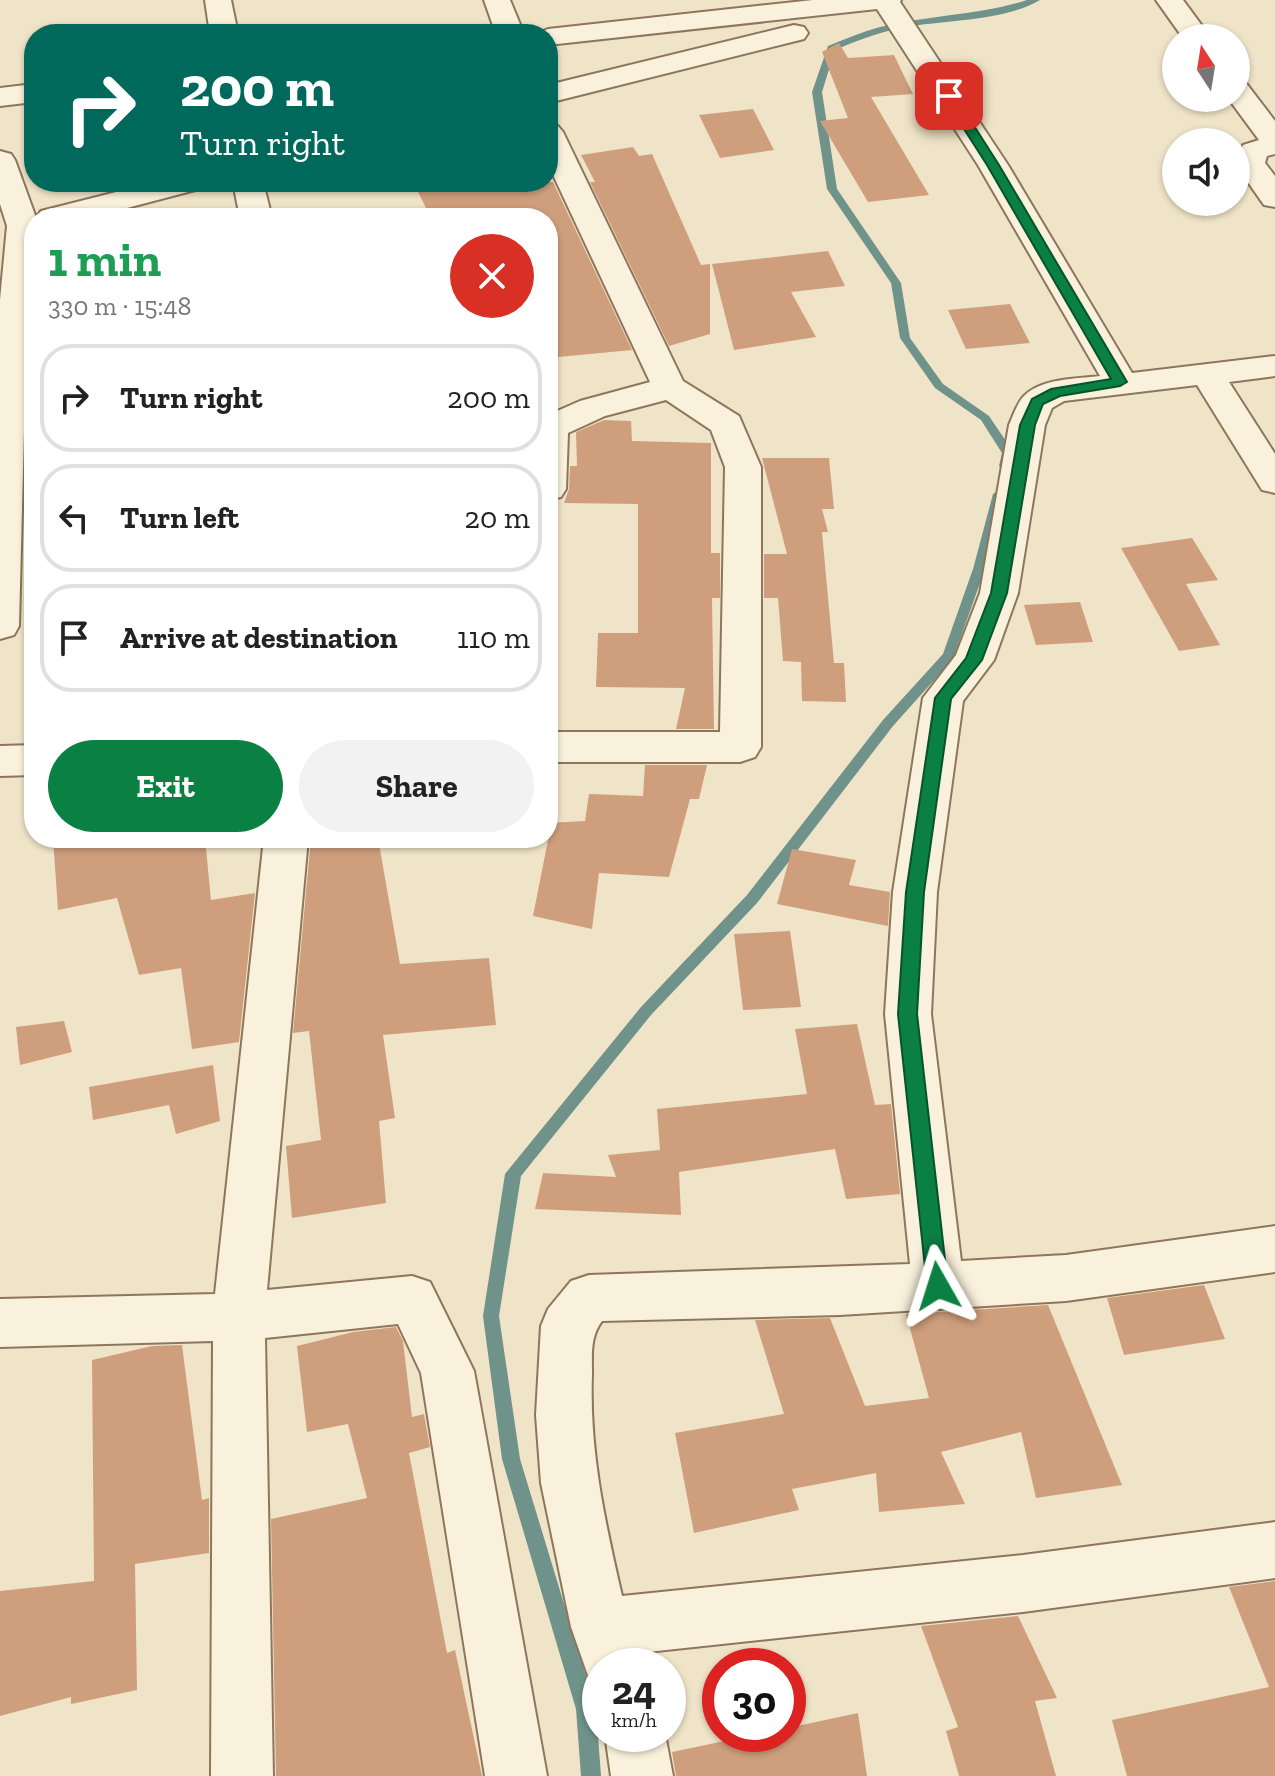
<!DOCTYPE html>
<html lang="en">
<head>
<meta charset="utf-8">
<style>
  :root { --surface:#fff; --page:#f2f2f2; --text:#222; --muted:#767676; --line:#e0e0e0; --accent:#0b8043 }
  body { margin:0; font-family:"Zilla Slab",serif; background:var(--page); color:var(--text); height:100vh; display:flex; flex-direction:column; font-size:30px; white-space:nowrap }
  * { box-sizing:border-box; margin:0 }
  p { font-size:26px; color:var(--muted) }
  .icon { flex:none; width:44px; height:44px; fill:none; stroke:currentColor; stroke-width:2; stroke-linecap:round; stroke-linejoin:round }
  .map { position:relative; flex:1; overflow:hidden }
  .details { position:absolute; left:24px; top:208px; width:534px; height:640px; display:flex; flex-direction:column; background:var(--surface); border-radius:32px; box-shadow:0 2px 6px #0004 }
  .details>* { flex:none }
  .banner { position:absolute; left:24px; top:24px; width:534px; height:168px; border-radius:32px; box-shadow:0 2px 6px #0004; background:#00695c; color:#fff; overflow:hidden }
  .needle { width:52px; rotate:348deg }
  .tools { position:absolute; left:1162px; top:24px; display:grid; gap:16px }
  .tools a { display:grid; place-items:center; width:88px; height:88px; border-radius:50%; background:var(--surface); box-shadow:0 2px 6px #0004; font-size:40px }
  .speed { position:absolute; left:582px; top:1648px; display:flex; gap:16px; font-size:40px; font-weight:700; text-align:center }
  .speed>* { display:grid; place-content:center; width:104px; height:104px; border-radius:50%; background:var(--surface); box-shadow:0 2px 6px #0004; line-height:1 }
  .speed small { font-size:20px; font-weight:400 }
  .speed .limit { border:12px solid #d22; background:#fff; color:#111 }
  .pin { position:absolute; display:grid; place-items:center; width:68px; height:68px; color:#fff; margin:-34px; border-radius:16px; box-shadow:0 4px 12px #0006 }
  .me { position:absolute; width:88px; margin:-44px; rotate:354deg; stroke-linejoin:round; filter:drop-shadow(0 0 6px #0008) }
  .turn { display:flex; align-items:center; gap:28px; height:168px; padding:0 24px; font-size:36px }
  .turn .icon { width:104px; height:104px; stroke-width:2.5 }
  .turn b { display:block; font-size:56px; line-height:68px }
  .round { display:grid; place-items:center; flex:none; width:84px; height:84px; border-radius:42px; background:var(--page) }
  .head { display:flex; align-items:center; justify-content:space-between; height:136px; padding:0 24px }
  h1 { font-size:48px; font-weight:800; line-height:60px; color:#1e9e55 }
  .button { display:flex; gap:16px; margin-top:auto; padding:16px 24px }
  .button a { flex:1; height:92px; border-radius:48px; background:var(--accent); color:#fff; font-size:32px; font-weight:800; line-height:92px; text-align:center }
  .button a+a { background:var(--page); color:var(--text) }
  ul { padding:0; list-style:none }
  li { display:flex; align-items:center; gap:24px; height:108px; margin:0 16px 12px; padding:0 8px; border:4px solid var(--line); border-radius:32px }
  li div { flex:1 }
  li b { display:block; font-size:30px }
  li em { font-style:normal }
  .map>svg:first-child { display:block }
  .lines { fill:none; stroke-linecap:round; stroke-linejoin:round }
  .stream { fill:#6f938a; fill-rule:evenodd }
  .building { fill:#cf9f7d }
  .minor-casing { stroke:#8d765c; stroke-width:4 }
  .minor { fill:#faf1dc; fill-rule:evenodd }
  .route { fill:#0b8043; stroke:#07532c; stroke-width:2 }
</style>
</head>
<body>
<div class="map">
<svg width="1275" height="1776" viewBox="0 0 1275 1776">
  <rect width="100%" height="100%" fill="#f0e4c8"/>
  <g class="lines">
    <path class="stream" d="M1027 0H1040C1007 20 951 20 912 26 885 30 860 39 835 50L822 92 837 189 901 283 910 338 943 384 989 416 1014 453 1011 466 1005 470 999 466 1002 453 981 420 935 388 900 338 891 283 827 189 812 92 828 46C845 39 862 32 880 27 929 15 979 15 1027 0Z
      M999 490 1005 494 985 569 953 659 893 726 757 903 651 1015 521 1176 499 1316 520 1459 596 1709 601 1776H581L576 1709 502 1459 483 1316 505 1174 641 1007 747 895 883 720 943 654 973 569 993 494Z"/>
  </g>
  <path class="building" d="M839 43 848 58 894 55 913 94 871 97 929 195 868 202 820 121 848 118 822 52Z
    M753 109 774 150 720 158 699 115Z
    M633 147 639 156 652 154 701 265 710 264V334L669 346 590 182H595L581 155Z
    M413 182H553L632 350 548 358V218H431Z
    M828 251 845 286 791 292 816 337 734 350 712 264Z
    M1010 304 1030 343 966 349 948 310Z
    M604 420 631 421 632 441 711 443V553H720V598H712L714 729H676L685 688 596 687 598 633H638V504L564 503 569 489 570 466H577L576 432Z
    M762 458H829L834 509H822L828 532H822L834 663H844L846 702 802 701 801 662 783 661 778 598H764V554H787Z
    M1192 538 1218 580 1186 584 1220 645 1179 651 1121 548Z
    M1080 602 1093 642 1036 645 1024 605Z
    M645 765H707L699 799H690L669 877 599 873 592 929 533 916 548 840V823L585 821 589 794 643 796Z
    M53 838H205L211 900 255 893 239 1042 192 1049 181 968 139 975 117 898 58 910Z
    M311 838H378L400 964 489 958 496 1025 383 1035 395 1118 379 1121 386 1203 292 1218 286 1146 321 1140 309 1031 293 1033Z
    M792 849 856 860 849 885 890 892 888 926 777 904Z
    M790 931 801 1007 743 1010 734 934Z
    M64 1021 72 1052 20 1065 16 1027Z
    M857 1024 875 1105 891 1104 900 1194 846 1199 835 1149 679 1172 681 1215 535 1209 543 1173 616 1177 608 1155 660 1150 657 1109 807 1094 795 1029Z
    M213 1065 220 1121 176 1134 169 1105 93 1120 89 1087Z
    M1204 1285 1225 1339 1124 1355 1107 1298Z
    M1048 1305 1122 1485 1036 1498 1021 1432 941 1452 965 1504 879 1512 876 1473 792 1489 799 1510 694 1533 675 1433 784 1414 755 1320 830 1318 865 1406 929 1398 906 1314Z
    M396 1327 403 1341 412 1417 424 1414 430 1447 409 1453 447 1653 455 1650 482 1776H276L271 1519 367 1498 348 1424 307 1432 297 1346 353 1332Z
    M182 1345 202 1500 209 1498V1553L135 1564 137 1690 71 1704V1697L0 1716V1591L94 1581 92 1360 152 1346Z
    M1275 1581V1776H1127L1112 1720 1269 1687 1229 1587Z
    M1018 1616 1057 1698 1035 1701 1056 1776H959L946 1731 958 1727 921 1626Z
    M858 1713 867 1776H676L672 1752 758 1734H788V1728Z"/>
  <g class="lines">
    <g class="minor-casing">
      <path id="minor" d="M205 0H231L238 34H210Z
        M484 0H510L524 34H496Z
        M813 0H901L900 2 1008 165 1132 373 1275 356V376L1229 382 1275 454V493L1262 490 1197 385 1064 401 1052 408 1045 425 1018 593 994 660 963 701 937 892 931 1014 961 1261 1066 1255 1275 1226V1272L1066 1301 840 1315 602 1321C590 1337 592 1354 592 1374 589 1451 605 1522 622 1596L1023 1555 1275 1522V1578L1023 1612 638 1653 642 1666H600V1690L592 1687 571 1627 541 1483 536 1415 541 1326 548 1309 571 1281 589 1275 910 1264 885 1014 893 892 923 698 956 655 980 593 1009 425C1013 416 1017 403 1024 396 1042 378 1076 379 1100 376L978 165 877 9 548 45V34H536L548 29Z
        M1156 0H1183L1211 38H1183Z
        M794 25 804 27 808 33 804 39 548 103V85Z
        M1236 80 1246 83 1275 121V154L1267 156 1265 163 1275 176V207L1264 205 1236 165 1243 145 1259 140 1228 98H1236Z
        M34 84V102L0 106V88Z
        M548 123 558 126 563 132 683 381 739 416 761 467V747L755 757 740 762H548V732H720L725 467 711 430 666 400 605 416 568 433 566 489 561 497 548 500V415L580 401 650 382 548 164Z
        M0 151 11 154 15 160 36 218 25 392 19 626 14 635 0 639V300L7 226 0 204Z
        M156 182H207L203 188 89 218H36L41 211Z
        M233 182H263L272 218H240Z
        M34 745V775L0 776V746Z
        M264 838H308L267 1290 412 1276 430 1282 474 1371 547 1776H485L421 1373 398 1324 265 1338 273 1776H211L213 1341 0 1347V1299L215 1294Z
        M605 1734H665L673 1776H611Z"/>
    </g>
    <use href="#minor" class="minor"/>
  </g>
  <path class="route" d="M944 93H953L999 165 1127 382 1120 386 1060 396 1043 404 1035 425 1007 593 982 660 951 699 924 892 917 1014 948 1286 945 1292 938 1295 930 1292 927 1286 898 1014 906 892 935 698 966 658 991 593 1020 425 1032 399 1051 389 1111 379 987 165 943 96Z"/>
</svg>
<div class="tools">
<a><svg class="needle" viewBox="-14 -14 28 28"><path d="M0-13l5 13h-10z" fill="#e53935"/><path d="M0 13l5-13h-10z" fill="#767676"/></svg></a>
<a><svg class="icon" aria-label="sound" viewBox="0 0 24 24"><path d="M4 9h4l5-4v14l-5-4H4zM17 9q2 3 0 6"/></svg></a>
</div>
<div class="speed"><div>24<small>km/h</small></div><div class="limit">30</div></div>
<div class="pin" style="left:949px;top:96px;background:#d93025"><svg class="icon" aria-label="arrive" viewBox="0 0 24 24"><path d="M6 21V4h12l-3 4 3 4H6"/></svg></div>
<svg class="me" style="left:938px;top:1286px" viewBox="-20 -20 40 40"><path d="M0-17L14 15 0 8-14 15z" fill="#0b8043" stroke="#fff" stroke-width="4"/></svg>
<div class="banner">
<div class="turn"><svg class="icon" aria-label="right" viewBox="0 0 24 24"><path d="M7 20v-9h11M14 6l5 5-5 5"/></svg><div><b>200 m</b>Turn right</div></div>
</div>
<section class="details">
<div class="head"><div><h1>1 min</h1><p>330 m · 15:48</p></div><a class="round" style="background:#d93025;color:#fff"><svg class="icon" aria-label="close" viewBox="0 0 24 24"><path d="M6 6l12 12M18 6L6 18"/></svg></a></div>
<ul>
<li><svg class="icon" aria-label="right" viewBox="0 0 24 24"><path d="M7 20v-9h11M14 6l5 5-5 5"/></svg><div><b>Turn right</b></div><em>200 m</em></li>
<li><svg class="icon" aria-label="left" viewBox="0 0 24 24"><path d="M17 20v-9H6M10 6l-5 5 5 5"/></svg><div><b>Turn left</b></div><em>20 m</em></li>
<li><svg class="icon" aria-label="arrive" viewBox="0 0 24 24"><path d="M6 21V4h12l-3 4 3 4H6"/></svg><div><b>Arrive at destination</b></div><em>110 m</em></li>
</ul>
<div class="button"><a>Exit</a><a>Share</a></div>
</section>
</div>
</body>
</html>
